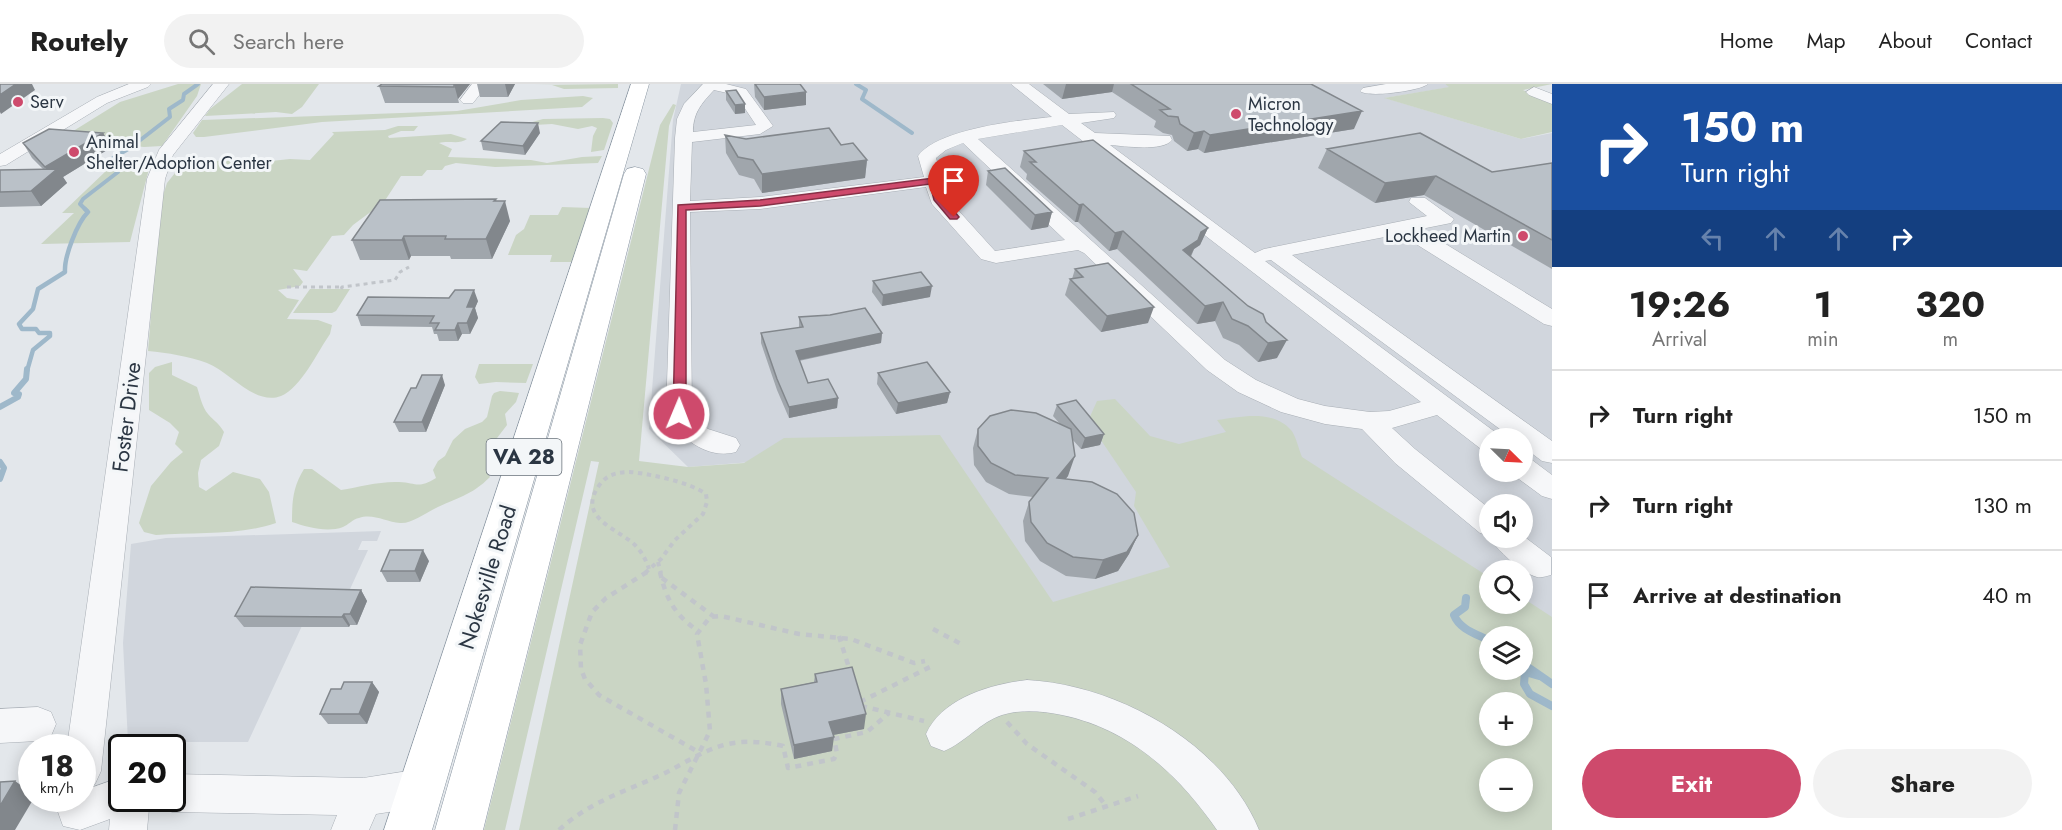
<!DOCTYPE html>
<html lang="en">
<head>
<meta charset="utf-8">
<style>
  :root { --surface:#fff; --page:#f2f2f2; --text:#222; --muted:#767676; --line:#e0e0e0; --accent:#ce4a6c }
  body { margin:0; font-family:Jost,sans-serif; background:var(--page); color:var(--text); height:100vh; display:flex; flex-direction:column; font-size:22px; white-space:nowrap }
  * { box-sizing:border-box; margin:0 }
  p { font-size:20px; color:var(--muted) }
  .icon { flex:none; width:33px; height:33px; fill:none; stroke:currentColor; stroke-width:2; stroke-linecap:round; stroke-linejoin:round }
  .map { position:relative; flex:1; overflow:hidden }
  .drawer { display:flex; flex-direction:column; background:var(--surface); width:510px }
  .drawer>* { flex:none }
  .hud { background:#1a4fa0; color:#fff; overflow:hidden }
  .needle { width:39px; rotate:114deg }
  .fabs { position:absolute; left:1479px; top:344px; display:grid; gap:12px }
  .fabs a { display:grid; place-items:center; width:54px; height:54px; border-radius:50%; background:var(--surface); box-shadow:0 3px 15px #0003; font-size:30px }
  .speed { position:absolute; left:18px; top:650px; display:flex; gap:12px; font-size:30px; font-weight:700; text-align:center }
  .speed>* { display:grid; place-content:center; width:78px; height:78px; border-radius:50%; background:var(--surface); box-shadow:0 3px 15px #0003; line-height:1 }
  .speed small { font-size:15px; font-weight:400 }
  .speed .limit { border:3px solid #111; border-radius:9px; background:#fff; color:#111 }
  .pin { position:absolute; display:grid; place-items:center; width:51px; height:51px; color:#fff; margin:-62px -26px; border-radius:50% 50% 50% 0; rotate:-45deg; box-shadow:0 0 6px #0007 }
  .pin .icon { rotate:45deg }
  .me { position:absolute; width:66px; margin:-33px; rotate:1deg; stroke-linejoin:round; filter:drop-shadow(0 0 4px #0008) }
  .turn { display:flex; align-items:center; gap:21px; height:126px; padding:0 30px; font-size:27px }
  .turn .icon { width:78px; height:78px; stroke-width:2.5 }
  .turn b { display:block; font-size:42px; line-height:51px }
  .lanes { display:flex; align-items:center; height:57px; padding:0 30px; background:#0003; justify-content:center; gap:30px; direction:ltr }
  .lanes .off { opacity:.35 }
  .eta { display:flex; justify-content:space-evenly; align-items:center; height:102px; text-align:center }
  .eta b { font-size:36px; font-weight:700; line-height:42px }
  .cta { display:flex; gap:12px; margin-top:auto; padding:12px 30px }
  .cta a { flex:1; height:69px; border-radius:36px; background:var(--accent); color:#fff; font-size:24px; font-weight:700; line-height:69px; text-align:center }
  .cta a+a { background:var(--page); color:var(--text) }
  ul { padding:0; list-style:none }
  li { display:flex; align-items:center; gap:18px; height:90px; padding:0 30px; border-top:2px solid var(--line) }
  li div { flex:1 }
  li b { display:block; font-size:22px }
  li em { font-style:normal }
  header { display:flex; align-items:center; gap:36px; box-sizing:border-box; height:84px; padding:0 30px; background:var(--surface); border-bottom:2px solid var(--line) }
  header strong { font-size:28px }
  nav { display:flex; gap:33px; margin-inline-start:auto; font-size:21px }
  .search { width:420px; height:54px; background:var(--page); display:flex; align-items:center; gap:15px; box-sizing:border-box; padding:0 21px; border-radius:33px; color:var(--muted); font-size:22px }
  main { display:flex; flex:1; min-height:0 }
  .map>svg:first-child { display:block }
  .built { fill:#d1d6dd; fill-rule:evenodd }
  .green { fill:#cad5c4; fill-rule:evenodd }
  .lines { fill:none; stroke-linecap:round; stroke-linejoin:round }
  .stream-far3 { stroke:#9eb8ca; stroke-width:4 }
  .stream-far2 { stroke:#9eb8ca; stroke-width:4.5 }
  .stream-far1 { stroke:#9eb8ca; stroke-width:6 }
  .stream { stroke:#9eb8ca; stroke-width:8 }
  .minor-casing { stroke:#a8aeb5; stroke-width:1 }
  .highway-casing { stroke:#8a96a2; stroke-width:1 }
  .path-far2 { stroke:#c1c5ca; stroke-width:3; stroke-dasharray:4 4; stroke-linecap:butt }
  .path-far1 { stroke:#c1c5ca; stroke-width:4; stroke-dasharray:4.5 4.5; stroke-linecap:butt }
  .path { stroke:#c1c5ca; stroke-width:4.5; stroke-dasharray:6 6; stroke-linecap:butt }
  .minor { fill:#f6f7f9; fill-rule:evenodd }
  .highway { fill:#fff; fill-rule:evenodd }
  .wall { fill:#a0a6ac }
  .shaded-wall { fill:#82878c }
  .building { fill:#bac1c8; stroke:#82878c; stroke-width:1.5 }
  .route { fill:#ce4a6c; stroke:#863046; stroke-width:1.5 }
  .poi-dot { fill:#ce4a6c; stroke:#f3f6f8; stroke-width:2 }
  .labels { text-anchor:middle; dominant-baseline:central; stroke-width:6; stroke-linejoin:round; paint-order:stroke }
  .far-poi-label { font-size:18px; fill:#2b3643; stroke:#f3f6f8; text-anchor:start }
  .shield { fill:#f3f6f8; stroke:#677079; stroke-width:1.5 }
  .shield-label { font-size:21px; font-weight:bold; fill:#2b3643 }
  .street-label { font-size:22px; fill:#2b3643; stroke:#f3f6f8 }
</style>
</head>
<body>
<header>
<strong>Routely</strong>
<div class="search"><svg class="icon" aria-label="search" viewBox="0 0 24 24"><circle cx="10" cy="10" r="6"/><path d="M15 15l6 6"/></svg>Search here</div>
<nav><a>Home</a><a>Map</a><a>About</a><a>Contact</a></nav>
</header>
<main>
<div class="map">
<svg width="1552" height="746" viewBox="0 0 1552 746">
  <rect width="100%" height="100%" fill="#e3e7eb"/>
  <path class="built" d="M681 0H1445L1451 3 1385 14 1521 55 1552 49V556L1522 519V486H1490L1489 516 1242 506 1063 554 925 364 688 383 649 345 673 36ZM1490 354H1522V387H1490ZM1490 420H1522V453H1490Z
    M381 447 377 457H362L358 466H368L345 516H314L248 658H128L123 559 131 460 166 454Z"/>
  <path class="green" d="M178 0H201L197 12 162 62 144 63 62 54 120 18Z
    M242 0H319L302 23 292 30 276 28 205 32 210 25Z
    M618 0V4L564 5 552 1H534Z
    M1445 0H1552L1523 6 1552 20V48L1521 55 1384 14 1449 3Z
    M583 12 593 14 582 23 322 38 204 53H196L193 49 202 36 457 27 521 16Z
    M673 20 676 21 669 42 639 377 688 383 744 379 784 354 940 351 1053 518 1170 483 1134 422 1136 408 1088 337 1097 317 1115 315 1150 352 1179 360 1226 348 1217 336C1240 333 1273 325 1291 346 1296 352 1299 366 1302 373L1489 493 1490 519H1522L1523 514 1552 533V746H519L599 378 591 377 505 746H484L660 41ZM1490 552H1522V585H1490ZM1490 618H1522V651H1490ZM1490 684H1522V717H1490Z
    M603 34 610 35 613 39 604 66 591 68 593 52 597 44 592 42 578 45 552 40 534 41 529 39 543 35Z
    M398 42H418L414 47H401L388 52 389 54 451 50 467 55C459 61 449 56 439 59L452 65 448 73 531 76 547 79 582 73 602 72 598 79 495 83 456 79 445 82 442 86H427L422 92H401L384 118 353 141 344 151 332 152 307 187 293 185 303 198 300 202 278 206 287 214 299 216 287 235 318 236 332 241 330 250C318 267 301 304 281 312 255 322 230 288 207 279 188 272 168 269 148 267L157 158 163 111 167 99 175 89 188 77 200 74 216 77 239 75 262 78 290 75 310 76 334 50 332 48 385 46Z
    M146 79 150 81 130 158 41 160 74 129H62L107 86 115 82Z
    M562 123 591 124 573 178H550L552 171H508L516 151 524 145 530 131H558Z
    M310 205H350L336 227 332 229H293Z
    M172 278V291L197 303C200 312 202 323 208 330 214 337 219 339 224 348L219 362 201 376 198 389 199 403 206 407 233 388 260 395 269 408 276 439C238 452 196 448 156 451L144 448 139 439 151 402 171 378 183 368 175 360 179 348 170 339 149 326V289L155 283Z
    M479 280H533L526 299 496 298 479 300 475 293Z
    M500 307 519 309 516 318 505 330 507 341 494 358 498 370 489 379 487 388 490 393C471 412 456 414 434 425 424 430 411 440 400 439 386 438 373 429 359 434 353 435 348 441 343 443 327 449 307 443 292 438 292 417 293 403 304 385H312L341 406C359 403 380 397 399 398 417 399 418 405 436 394L433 386 438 377 445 372 453 356 465 345 482 338 487 333 492 312 494 309Z"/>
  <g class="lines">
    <path class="stream-far3" d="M856 0 866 6 862 15 912 49
      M87 127 80 120 83 115 118 88 119 82 113 74 130 64 170 33 169 25 183 16 184 10 198 0"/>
    <path class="stream-far2" d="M27 287 33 266 50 252V249H39L36 245H22L19 240 33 225 38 205 65 188C64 173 77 139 88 128L85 125"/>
    <path class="stream-far1" d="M0 323 18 313 19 310 14 309 26 295 27 285
      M0 378 4 384 0 395"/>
    <path class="stream" d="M1466 514 1465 523 1454 531C1460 546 1477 550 1490 557
      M1522 579 1552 600
      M1539 592 1525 588 1524 600 1530 610 1552 622"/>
    <g class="minor-casing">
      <path id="minor" d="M129 0H151L148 3 107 19 6 81 0 82V70L97 13Z
        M213 0H229L173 71 165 95 101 687 95 700 82 705V663H67L147 95 159 66Z
        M472 0H488L473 19H463L460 16Z
        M703 0H726L746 5 773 42 760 50 692 58 690 117 760 113 924 93 918 72C937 45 1020 36 1052 33L1011 0H1029L1069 30 1114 28 1116 31 1114 34 1081 39 1095 49 1170 52 1172 56C1163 68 1124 62 1110 61L1255 169 1264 165 1427 132 1409 118 1411 114H1425L1454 135 1451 139 1421 145 1552 225V242L1544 240 1400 150 1292 171 1552 357V379L1542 377 1522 362V354H1512L1271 176 1265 177 1499 351 1501 354H1490V367L1481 365 1437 331 1392 344 1415 365 1490 425V452L1480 449 1395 379 1362 345 1325 340 1281 328 1238 308 1207 286 1084 169 1078 166 996 179 981 175 932 120 926 103 760 125 690 128 692 330 708 345 736 354 740 361 736 368C707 376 680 354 666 330L675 54 677 35 684 20ZM714 6 736 11 756 41 693 48C693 29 701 20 714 6ZM1062 41 1421 318 1389 327 1370 328 1325 322 1298 315 1256 296 1225 276 978 55ZM963 59 1065 156 995 167 948 115 936 74 946 66Z
        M1386 0H1428C1420 7 1367 14 1360 7L1363 4Z
        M1534 3 1552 10V20L1529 11 1526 8Z
        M1522 373 1532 376 1552 391V415L1542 412 1512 390 1511 387H1522Z
        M1522 451 1551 473V491C1546 492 1542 494 1537 493 1523 490 1496 465 1489 453Z
        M1027 596C1118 601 1223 659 1259 746H1217C1179 691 1130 645 1062 631 1043 627 1021 625 1002 631 980 638 966 658 944 667L931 662 926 650C942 614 991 600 1027 596Z
        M38 623 51 628 56 640 51 652 38 657 0 659V625Z
        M421 685 434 691 440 704 434 717 421 723 376 730 369 746H331L337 731 172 728 159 722 155 714H172V690L363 694Z
        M122 693V714H150L147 746H109L110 735 80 746 63 742 58 728 63 714H82V707Z"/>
    </g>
    <g class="highway-casing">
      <path id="highway" d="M631 0H649L432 746H384Z
        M635 83 643 85 646 90 483 746H435L624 90 627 85Z"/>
    </g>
    <path class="path-far2" d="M287 203H342
      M341 205 342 203 395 196 400 188 409 183"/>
    <path class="path-far1" d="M658 478 661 489
      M645 489 661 475 675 456 703 430 707 418 706 410C689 398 651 390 630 388 619 388 608 390 601 399 574 433 617 444 635 461 642 468 646 476 649 485"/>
    <path class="path" d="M647 488 606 514 592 528 580 561 581 585 585 595 599 611 700 669
      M660 488C666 515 675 531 698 547
      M662 494 713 532
      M933 545 963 561
      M839 552 850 587
      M860 618 932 582
      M861 622 924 637
      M1007 638 1027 660 1095 708 1107 723
      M1068 735 1138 712
      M559 746C591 716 631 706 669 687 688 677 706 665 728 660 746 656 765 658 783 662L788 684 834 675 837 669 834 655 867 648 889 629
      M675 746 679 709 710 647 706 600 697 550 710 533 721 532 799 550 851 555 914 579 925 577"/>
    <use href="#minor" class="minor"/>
    <use href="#highway" class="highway"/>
  </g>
  <path class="wall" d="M382 0H470L458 15 459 19H385L379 2Z
    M477 0H515L508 13H480Z
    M754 0 806 21 764 26 755 13Z
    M1043 0H1312L1354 45 1204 69 1198 65 1187 67 1174 57 1172 51 1163 49 1154 43 1156 37 1112 8 1062 15Z
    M726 7 745 20V29L735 30 726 16Z
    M103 49 112 63 63 93 67 99 41 122 0 123V86L43 85 32 74 23 59Z
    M540 49 525 71 483 66 481 57Z
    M725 51 746 55 841 61 867 76 865 94 762 109 754 95 739 91 726 69Z
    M1327 65 1492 88 1552 79V185L1424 111 1375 119 1318 84Z
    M1024 67 1208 144 1200 161 1194 165 1191 173 1248 222 1277 274 1258 278 1239 261 1223 254 1215 237 1197 240 1117 165 1109 167 1078 138H1075L1026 95 1027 90 1020 83Z
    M988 87 1052 128 1048 143 1031 146 986 101Z
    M496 115V117L510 137 492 175H451L450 172H411L409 176H360L352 156Z
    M1075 185 1148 239 1101 248 1065 211 1070 195H1072Z
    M873 197 930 213 882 222 872 208Z
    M478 217 475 224 478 234 470 250H462L458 257H439L437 250H434L432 243 361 242 357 231Z
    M799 233 882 249 881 259 799 277 808 299 838 314 837 324 789 334 777 306 761 259V249L799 244Z
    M878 289 950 308 947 319 896 330 877 300Z
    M445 301 426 348H399L394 338Z
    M1057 321 1104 350 1100 361 1081 365 1072 355 1068 392 1065 395 1138 451 1129 470 1118 487 1095 495 1066 492 1040 477 1025 457 1023 437 1029 418 1033 413 1009 410 986 398 974 381 973 364 978 345 1060 340 1053 332Z
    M429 477 420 498H387L381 487Z
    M361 506 367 517 357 541H350L349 543H244L235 532Z
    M815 590 864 645 833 651 832 667 794 675 781 620V605L814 598Z
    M372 598 379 608 367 640H328L320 630 341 605Z"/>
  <path class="shaded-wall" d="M16 0H32L35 6 1 30 0 28V11Z
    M454 0H470L458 15 459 19Z
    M505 0H515L508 13Z
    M1066 0H1114L1112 8 1062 15Z
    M806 8V21L764 26V13Z
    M745 20V29L735 30V21Z
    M1362 27 1354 45 1204 69 1210 51Z
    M538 39 540 49 525 71 523 62Z
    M1204 47 1198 65 1187 67 1194 49Z
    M103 49 112 63 63 93 67 99 41 122 31 107 50 91 45 83Z
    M867 76 865 94 762 109V90Z
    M1436 92 1424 111 1375 119 1385 99Z
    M496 115 499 129 505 117 510 137 492 175 486 155Z
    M1083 120 1078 138H1075L1079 121Z
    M1052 128 1048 143 1031 146 1035 131Z
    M1208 144 1200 161 1194 165 1190 173 1183 166 1201 148Z
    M1123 147 1117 165 1109 167 1115 149Z
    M404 152 411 172 409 176 402 156Z
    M932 202 930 213 882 222 883 211Z
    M474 206 478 217 475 224 478 234 470 250 467 239V223Z
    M1223 218 1215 237 1197 240 1205 222Z
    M1154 223 1148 239 1101 248 1107 232Z
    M458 239 462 250 458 257 455 246Z
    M882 249 881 259 795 277 796 267Z
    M1287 256 1277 274 1258 278 1268 259Z
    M442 291 445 301 426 348 422 338Z
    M950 308 947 319 896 330 898 319Z
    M838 314 837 324 789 334V323Z
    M1104 350 1100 361 1081 365 1085 354Z
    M1075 372 1068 392 1051 413 1057 394Z
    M1138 451 1129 470 1118 487 1095 495 1103 476Z
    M423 466 429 477 420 498 415 487Z
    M361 506 367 517 357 541 350 530Z
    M344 530 350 541 349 543 342 533Z
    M372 598 379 608 367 640 359 630Z
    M866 630 864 645 828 652 829 638Z
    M834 653 832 667 794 675V661Z
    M15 697 32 709V714H34L15 746H0V722Z"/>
  <path class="building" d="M0 0H16L0 11Z
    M382 0H454V3L379 2Z
    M755 0H800L806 8 764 13Z
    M1131 0H1311L1362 27 1210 51 1204 47 1194 49 1180 40 1178 33 1168 32 1160 26 1170 25Z
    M736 6 745 20 735 21 726 7Z
    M501 38 538 39 523 62 481 57Z
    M829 44 841 61 853 59 867 76 762 90 753 76 738 73 725 51 746 55Z
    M49 45 103 49 45 83 23 59Z
    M1420 49 1492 88 1552 79V156L1436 92 1385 99 1327 65Z
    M1093 56 1208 144 1201 148 1198 156 1183 166 1248 222 1263 230 1266 238 1287 256 1268 259 1248 242 1232 235 1223 218 1205 222 1123 147 1115 149 1083 120 1079 121 1030 78H1036L1024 67Z
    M1005 84 1052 128 1035 131 988 87Z
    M57 85 31 107 0 108V86Z
    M496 115 494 117H505L486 155H445L446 152H404L402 156H352L380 116Z
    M1108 179 1154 223 1107 232 1070 195 1083 193 1075 185Z
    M921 188 932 202 883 211 873 197Z
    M455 206H474L467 223H474L467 239H458L455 246H435L439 239H430L434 232 357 231 368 213 449 214Z
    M865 224 882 249 796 267 808 299 828 295 838 314 789 323 777 295 761 249 803 243 799 233 830 231Z
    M927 278 950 308 898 319 878 289Z
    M422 291H442L422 338H394L411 304H416Z
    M1076 316 1104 350 1085 354 1057 321Z
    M1011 326 1036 329 1071 345 1075 372 1057 394 1092 398 1117 410 1134 429 1138 451 1127 468 1103 476 1073 473 1047 459 1031 438 1029 418 1048 394 1015 391 991 379 978 362V345L990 332Z
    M390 466H423L415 487H381Z
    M251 503 361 506 350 530H344L342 533 235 532Z
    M852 583 866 630 829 638 834 653 794 661 781 605 817 598 815 590Z
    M344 598H372L359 630H320L331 605H341Z
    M15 697 0 722V698Z"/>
  <path class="route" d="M934 94 939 97 944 115 959 133 957 135H950L934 116 930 100 760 122 686 126V330L684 333H675L673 330 678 121 760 116Z"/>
  <g class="poi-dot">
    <circle cx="18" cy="18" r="6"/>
    <circle cx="1236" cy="30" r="6"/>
    <circle cx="74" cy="68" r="6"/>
    <circle cx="1523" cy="152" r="6"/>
  </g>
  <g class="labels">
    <g class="far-poi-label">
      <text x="30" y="18">Serv</text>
      <text x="1248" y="20">Micron<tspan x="1248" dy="21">Technology</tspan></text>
      <text x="86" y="58">Animal<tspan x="86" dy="21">Shelter/Adoption Center</tspan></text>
      <text x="1511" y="152" text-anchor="end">Lockheed Martin</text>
    </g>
    <rect class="shield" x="486.5" y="355" width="75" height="36" rx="4.5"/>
    <g class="shield-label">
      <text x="524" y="373">VA 28</text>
    </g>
    <g class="street-label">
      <text transform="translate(126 333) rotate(-83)">Foster Drive</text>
      <text transform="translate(487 493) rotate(-73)">Nokesville Road</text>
    </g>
  </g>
</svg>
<div class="fabs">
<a><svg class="needle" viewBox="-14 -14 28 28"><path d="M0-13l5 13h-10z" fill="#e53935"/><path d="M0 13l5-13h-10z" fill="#767676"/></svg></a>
<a><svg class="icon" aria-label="sound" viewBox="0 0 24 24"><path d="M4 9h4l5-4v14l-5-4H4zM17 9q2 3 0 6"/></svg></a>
<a><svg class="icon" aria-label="search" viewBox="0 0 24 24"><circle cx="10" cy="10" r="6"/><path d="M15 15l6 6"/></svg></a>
<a><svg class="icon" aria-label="layers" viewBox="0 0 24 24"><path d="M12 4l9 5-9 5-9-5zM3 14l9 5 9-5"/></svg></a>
<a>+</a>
<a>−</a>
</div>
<div class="speed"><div>18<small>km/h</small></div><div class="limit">20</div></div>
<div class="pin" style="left:954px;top:133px;background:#d93025"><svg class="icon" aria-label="arrive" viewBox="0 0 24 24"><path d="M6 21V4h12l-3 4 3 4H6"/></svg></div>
<svg class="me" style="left:679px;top:330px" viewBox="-20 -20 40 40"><circle r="17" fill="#ce4a6c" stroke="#fff" stroke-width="3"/><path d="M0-11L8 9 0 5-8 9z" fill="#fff"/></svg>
</div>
<section class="drawer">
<div class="hud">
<div class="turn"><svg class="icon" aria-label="right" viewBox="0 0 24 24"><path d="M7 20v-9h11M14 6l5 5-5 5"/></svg><div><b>150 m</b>Turn right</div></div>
<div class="lanes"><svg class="icon off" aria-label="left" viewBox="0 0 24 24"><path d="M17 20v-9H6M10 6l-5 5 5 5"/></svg><svg class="icon off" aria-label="ahead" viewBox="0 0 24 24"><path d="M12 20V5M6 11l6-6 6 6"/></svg><svg class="icon off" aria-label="ahead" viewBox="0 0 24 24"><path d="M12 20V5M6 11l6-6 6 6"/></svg><svg class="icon" aria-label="right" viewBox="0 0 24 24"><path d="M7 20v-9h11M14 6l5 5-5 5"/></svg></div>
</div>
<div class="eta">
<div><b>19:26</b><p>Arrival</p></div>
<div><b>1</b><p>min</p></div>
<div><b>320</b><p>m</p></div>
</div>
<ul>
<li><svg class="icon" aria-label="right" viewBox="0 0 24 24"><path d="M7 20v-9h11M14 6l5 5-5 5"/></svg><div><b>Turn right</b></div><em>150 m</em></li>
<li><svg class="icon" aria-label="right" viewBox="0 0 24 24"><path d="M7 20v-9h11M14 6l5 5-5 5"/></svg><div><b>Turn right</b></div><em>130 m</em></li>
<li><svg class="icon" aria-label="arrive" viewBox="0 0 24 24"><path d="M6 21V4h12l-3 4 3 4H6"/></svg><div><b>Arrive at destination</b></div><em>40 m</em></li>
</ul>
<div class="cta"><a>Exit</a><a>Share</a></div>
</section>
</main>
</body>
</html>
